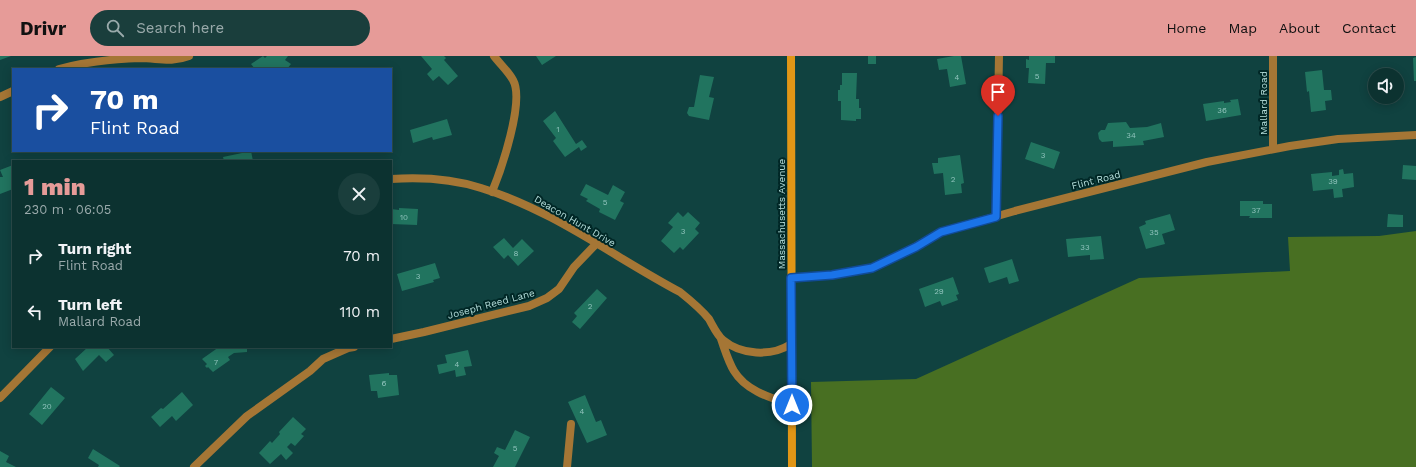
<!DOCTYPE html>
<html lang="en">
<head>
<meta charset="utf-8">
<style>
  :root { --surface:#0c3230; --page:#1a3e3c; --text:#f1f3f6; --muted:#9aaaab; --line:#2c4d4c; --accent:#e69b98 }
  body { margin:0; font-family:"Work Sans",sans-serif; background:var(--page); color:var(--text); height:100vh; display:flex; flex-direction:column; font-size:15px; white-space:nowrap }
  * { box-sizing:border-box; margin:0 }
  p { font-size:13px; color:var(--muted) }
  .icon { flex:none; width:22px; height:22px; fill:none; stroke:currentColor; stroke-width:2; stroke-linecap:round; stroke-linejoin:round }
  .map { position:relative; flex:1; overflow:hidden }
  .drawer { position:absolute; left:12px; top:104px; width:380px; height:188px; display:flex; flex-direction:column; background:var(--surface); border-radius:0px; box-shadow:0 2px 10px #0003,0 0 0 1px var(--line) }
  .drawer>* { flex:none }
  .hud { position:absolute; left:12px; top:12px; width:380px; height:84px; border-radius:0px; box-shadow:0 2px 10px #0003,0 0 0 1px var(--line); background:#1a4fa0; color:#fff; overflow:hidden }
  .controls { position:absolute; left:1368px; top:12px; display:grid; gap:8px }
  .controls a { display:grid; place-items:center; width:36px; height:36px; border-radius:50%; background:var(--surface); box-shadow:0 2px 10px #0003,0 0 0 1px var(--line); font-size:20px }
  .pin { position:absolute; display:grid; place-items:center; width:34px; height:34px; color:#fff; margin:-41px -17px; border-radius:50% 50% 50% 0; rotate:-45deg; box-shadow:0 0 4px #0007 }
  .pin .icon { rotate:45deg }
  .me { position:absolute; width:44px; margin:-22px; rotate:0deg; stroke-linejoin:round; filter:drop-shadow(0 0 3px #0008) }
  .turn { display:flex; align-items:center; gap:14px; height:84px; padding:0 12px; font-size:18px }
  .turn .icon { width:52px; height:52px; stroke-width:2.5 }
  .turn b { display:block; font-size:28px; line-height:34px }
  .round { display:grid; place-items:center; flex:none; width:42px; height:42px; border-radius:21px; background:var(--page) }
  .headline { display:flex; align-items:center; justify-content:space-between; height:68px; padding:0 12px }
  h1 { font-size:24px; font-weight:800; line-height:30px; color:var(--accent) }
  ul { padding:0; list-style:none }
  li { display:flex; align-items:center; gap:12px; height:56px; padding:0 12px }
  li div { flex:1 }
  li b { display:block; font-size:15px }
  li em { font-style:normal }
  header { display:flex; align-items:center; gap:24px; box-sizing:border-box; height:56px; padding:0 20px; background:var(--accent); color:#111 }
  header strong { font-size:19px }
  nav { display:flex; gap:22px; margin-inline-start:auto; font-size:14px }
  .search { width:280px; height:36px; background:var(--page); display:flex; align-items:center; gap:10px; box-sizing:border-box; padding:0 14px; border-radius:22px; color:var(--muted); font-size:15px }
  .map>svg:first-child { display:block }
  .green { fill:#486f22 }
  .building { fill:#21745f }
  .lines { fill:none; stroke-linecap:round; stroke-linejoin:round }
  .minor { stroke:#a57635; stroke-width:8 }
  .secondary { stroke:#e19616; stroke-width:8 }
  .route-casing { stroke:#114b97; stroke-width:10 }
  .route { stroke:#1a73e8; stroke-width:7 }
  .labels { text-anchor:middle; dominant-baseline:central; stroke-width:4; stroke-linejoin:round; paint-order:stroke }
  .number-label { font-size:8px; fill:#91c4bd }
  .street-label { font-size:10px; fill:#b6dfdc; stroke:#002726 }
</style>
</head>
<body>
<header>
<strong>Drivr</strong>
<div class="search"><svg class="icon" aria-label="search" viewBox="0 0 24 24"><circle cx="10" cy="10" r="6"/><path d="M15 15l6 6"/></svg>Search here</div>
<nav><a>Home</a><a>Map</a><a>About</a><a>Contact</a></nav>
</header>
<div class="map">
<svg width="1416" height="411" viewBox="0 0 1416 411">
  <rect width="100%" height="100%" fill="#104240"/>
  <path class="green" d="M1416 175V411H812L811 326 916 323 1139 222 1290 215 1288 181 1379 180Z"/>
  <path class="building" d="M0 0H11L0 4Z
    M263 0 265 2 267 0H288L285 4 291 8 287 13 280 12 278 13 276 11 273 13H255L251 8Z
    M421 0H444L446 2 444 4 458 20 448 29 439 20 433 25 427 18 432 13Z
    M536 0H556L542 9Z
    M868 0H876V8H868Z
    M954 0H961L966 28 950 31 947 13 939 14 937 3Z
    M1029 0H1055V7H1046L1045 28 1028 27 1029 12H1026V3L1029 4Z
    M1416 1V25H1414L1413 2Z
    M1322 14 1324 34H1331L1332 44 1325 45 1326 54 1311 56 1309 35 1307 36 1305 16Z
    M842 17H857L856 43H859V52H861V63H856V65L841 64V45H838V34H840V29H842Z
    M700 19 714 21 709 41 714 42 709 64 689 60 687 57 689 51H694Z
    M1238 43 1241 59 1206 65 1203 48 1224 45V47L1231 46 1230 44Z
    M555 55 576 88 582 84 587 91 581 95 579 91 565 101 553 85 556 82 543 65Z
    M447 63 452 79 433 84 432 81 413 87 410 74Z
    M1126 66 1130 72 1147 71 1161 67 1164 81 1143 85 1144 89 1113 91V85L1102 86 1099 83 1098 77 1101 74H1105L1108 67Z
    M1031 86 1060 96 1054 113 1025 103Z
    M242 95H251L253 105H224L223 101 242 97Z
    M960 99 964 127 961 128 962 137 945 139 943 117 934 118 932 107H938V102Z
    M13 109V133L0 138V121H3L0 114Z
    M1403 109 1416 110V124L1402 123Z
    M1343 113 1344 118 1353 117 1354 131 1342 133 1343 141 1334 142 1333 133 1313 135 1311 118 1332 116V120L1339 119V114Z
    M586 128 608 139 613 129 625 136 620 145 624 147 615 164 599 156 600 153 586 145 588 143 580 139Z
    M1240 145H1263V148H1272V162H1249L1250 160H1240Z
    M399 152 418 153 417 169 391 168V153L399 154Z
    M678 156 683 161 688 156 700 167 695 173 699 177 683 194 680 191 674 197 661 185 673 171 668 167Z
    M1170 158 1175 174 1162 178 1165 188 1146 193 1139 171 1146 168 1145 165Z
    M1388 158 1403 159V171H1387Z
    M1101 180 1104 203 1090 204V199L1068 201 1066 183Z
    M504 182 513 192 522 183 534 195 518 210 508 199 504 203 493 191Z
    M1012 203 1019 225 1009 228 1007 221 989 227 984 212Z
    M435 207 440 222 433 224 434 226 402 235 397 218Z
    M953 221 959 238 956 239 958 244 942 250 940 245 925 251 919 233Z
    M597 233 607 242 580 273 572 266 577 260 574 257Z
    M88 291H107L114 299 106 306 99 299 83 315 75 303Z
    M219 291H247V296L234 297 228 301 230 304 213 316 208 311 207 312 205 310 207 308 202 303Z
    M468 294 472 310 464 311 466 319 456 321 455 314 439 318 437 309 447 307 445 299Z
    M389 317V319H397L399 339 378 342 377 335H371L369 319Z
    M51 331 65 342 42 369 29 358Z
    M182 336 193 349 176 365 172 360 160 371 151 361 161 352 163 353Z
    M585 339 596 366 601 364 607 379 587 387 568 346Z
    M293 361 306 373 301 378 304 380 295 390 291 387 287 391 293 397 286 404 281 398 270 408 259 397 270 385 272 387 280 378 279 376Z
    M515 374 530 381 515 411H493L499 400 494 397 497 391 505 394Z
    M93 393 120 410 119 411H98L99 409 88 402Z
    M0 395 9 400 6 406 16 411H0Z"/>
  <g class="lines">
    <path class="minor" d="M1273 0V93
      M59 13C85 6 113 3 140 2 158 2 171 7 189 0
      M0 41 13 35
      M391 123C421 121 453 123 481 132 553 154 614 201 680 236 690 244 701 253 709 263 713 270 717 279 723 284 741 299 771 301 791 288
      M492 136C501 114 525 45 513 24 508 15 500 8 494 0
      M996 161 999 0
      M791 222 832 219 873 212 915 191 941 176 1015 155 1207 106 1290 90 1338 83 1416 79
      M391 283 424 276 529 250 547 242 559 233 574 211 596 188
      M721 283C725 294 728 305 734 315 746 335 771 342 792 349
      M0 342 50 291
      M194 411 247 360 310 315 323 303 348 292 354 291
      M567 411 571 368"/>
    <path class="secondary" d="M791 0 792 411"/>
  </g>
  <g class="lines">
    <g class="route-casing">
      <path id="route" d="M792 349 791 222 832 219 872 212 916 191 941 176 996 161 998 60"/>
    </g>
    <use href="#route" class="route"/>
  </g>
  <g class="labels">
    <g class="number-label">
      <text x="1037" y="20">5</text>
      <text x="957" y="21">4</text>
      <text x="1222" y="54">36</text>
      <text x="558" y="73">1</text>
      <text x="1131" y="79">34</text>
      <text x="1043" y="99">3</text>
      <text x="953" y="123">2</text>
      <text x="1333" y="125">39</text>
      <text x="605" y="146">5</text>
      <text x="1256" y="154">37</text>
      <text x="404" y="161">10</text>
      <text x="683" y="175">3</text>
      <text x="1154" y="176">35</text>
      <text x="1085" y="191">33</text>
      <text x="516" y="197">8</text>
      <text x="418" y="220">3</text>
      <text x="939" y="235">29</text>
      <text x="590" y="250">2</text>
      <text x="216" y="306">7</text>
      <text x="457" y="308">4</text>
      <text x="384" y="327">6</text>
      <text x="47" y="350">20</text>
      <text x="582" y="355">4</text>
      <text x="515" y="392">5</text>
    </g>
    <g class="street-label">
      <text transform="translate(1263 47) rotate(-90)">Mallard Road</text>
      <text transform="translate(1096 124) rotate(-14)">Flint Road</text>
      <text transform="translate(781 158) rotate(-90)">Massachusetts Avenue</text>
      <text transform="translate(575 165) rotate(30)">Deacon Hunt Drive</text>
      <text transform="translate(491 248) rotate(-15)">Joseph Reed Lane</text>
    </g>
  </g>
</svg>
<div class="controls">
<a><svg class="icon" aria-label="sound" viewBox="0 0 24 24"><path d="M4 9h4l5-4v14l-5-4H4zM17 9q2 3 0 6"/></svg></a>
</div>
<div class="pin" style="left:998px;top:60px;background:#d93025"><svg class="icon" aria-label="arrive" viewBox="0 0 24 24"><path d="M6 21V4h12l-3 4 3 4H6"/></svg></div>
<svg class="me" style="left:792px;top:349px" viewBox="-20 -20 40 40"><circle r="17" fill="#1a73e8" stroke="#fff" stroke-width="3"/><path d="M0-11L8 9 0 5-8 9z" fill="#fff"/></svg>
<div class="hud">
<div class="turn"><svg class="icon" aria-label="right" viewBox="0 0 24 24"><path d="M7 20v-9h11M14 6l5 5-5 5"/></svg><div><b>70 m</b>Flint Road</div></div>
</div>
<section class="drawer">
<div class="headline"><div><h1>1 min</h1><p>230 m · 06:05</p></div><a class="round"><svg class="icon" aria-label="close" viewBox="0 0 24 24"><path d="M6 6l12 12M18 6L6 18"/></svg></a></div>
<ul>
<li><svg class="icon" aria-label="right" viewBox="0 0 24 24"><path d="M7 20v-9h11M14 6l5 5-5 5"/></svg><div><b>Turn right</b><p>Flint Road</p></div><em>70 m</em></li>
<li><svg class="icon" aria-label="left" viewBox="0 0 24 24"><path d="M17 20v-9H6M10 6l-5 5 5 5"/></svg><div><b>Turn left</b><p>Mallard Road</p></div><em>110 m</em></li>
</ul>
</section>
</div>
</body>
</html>
